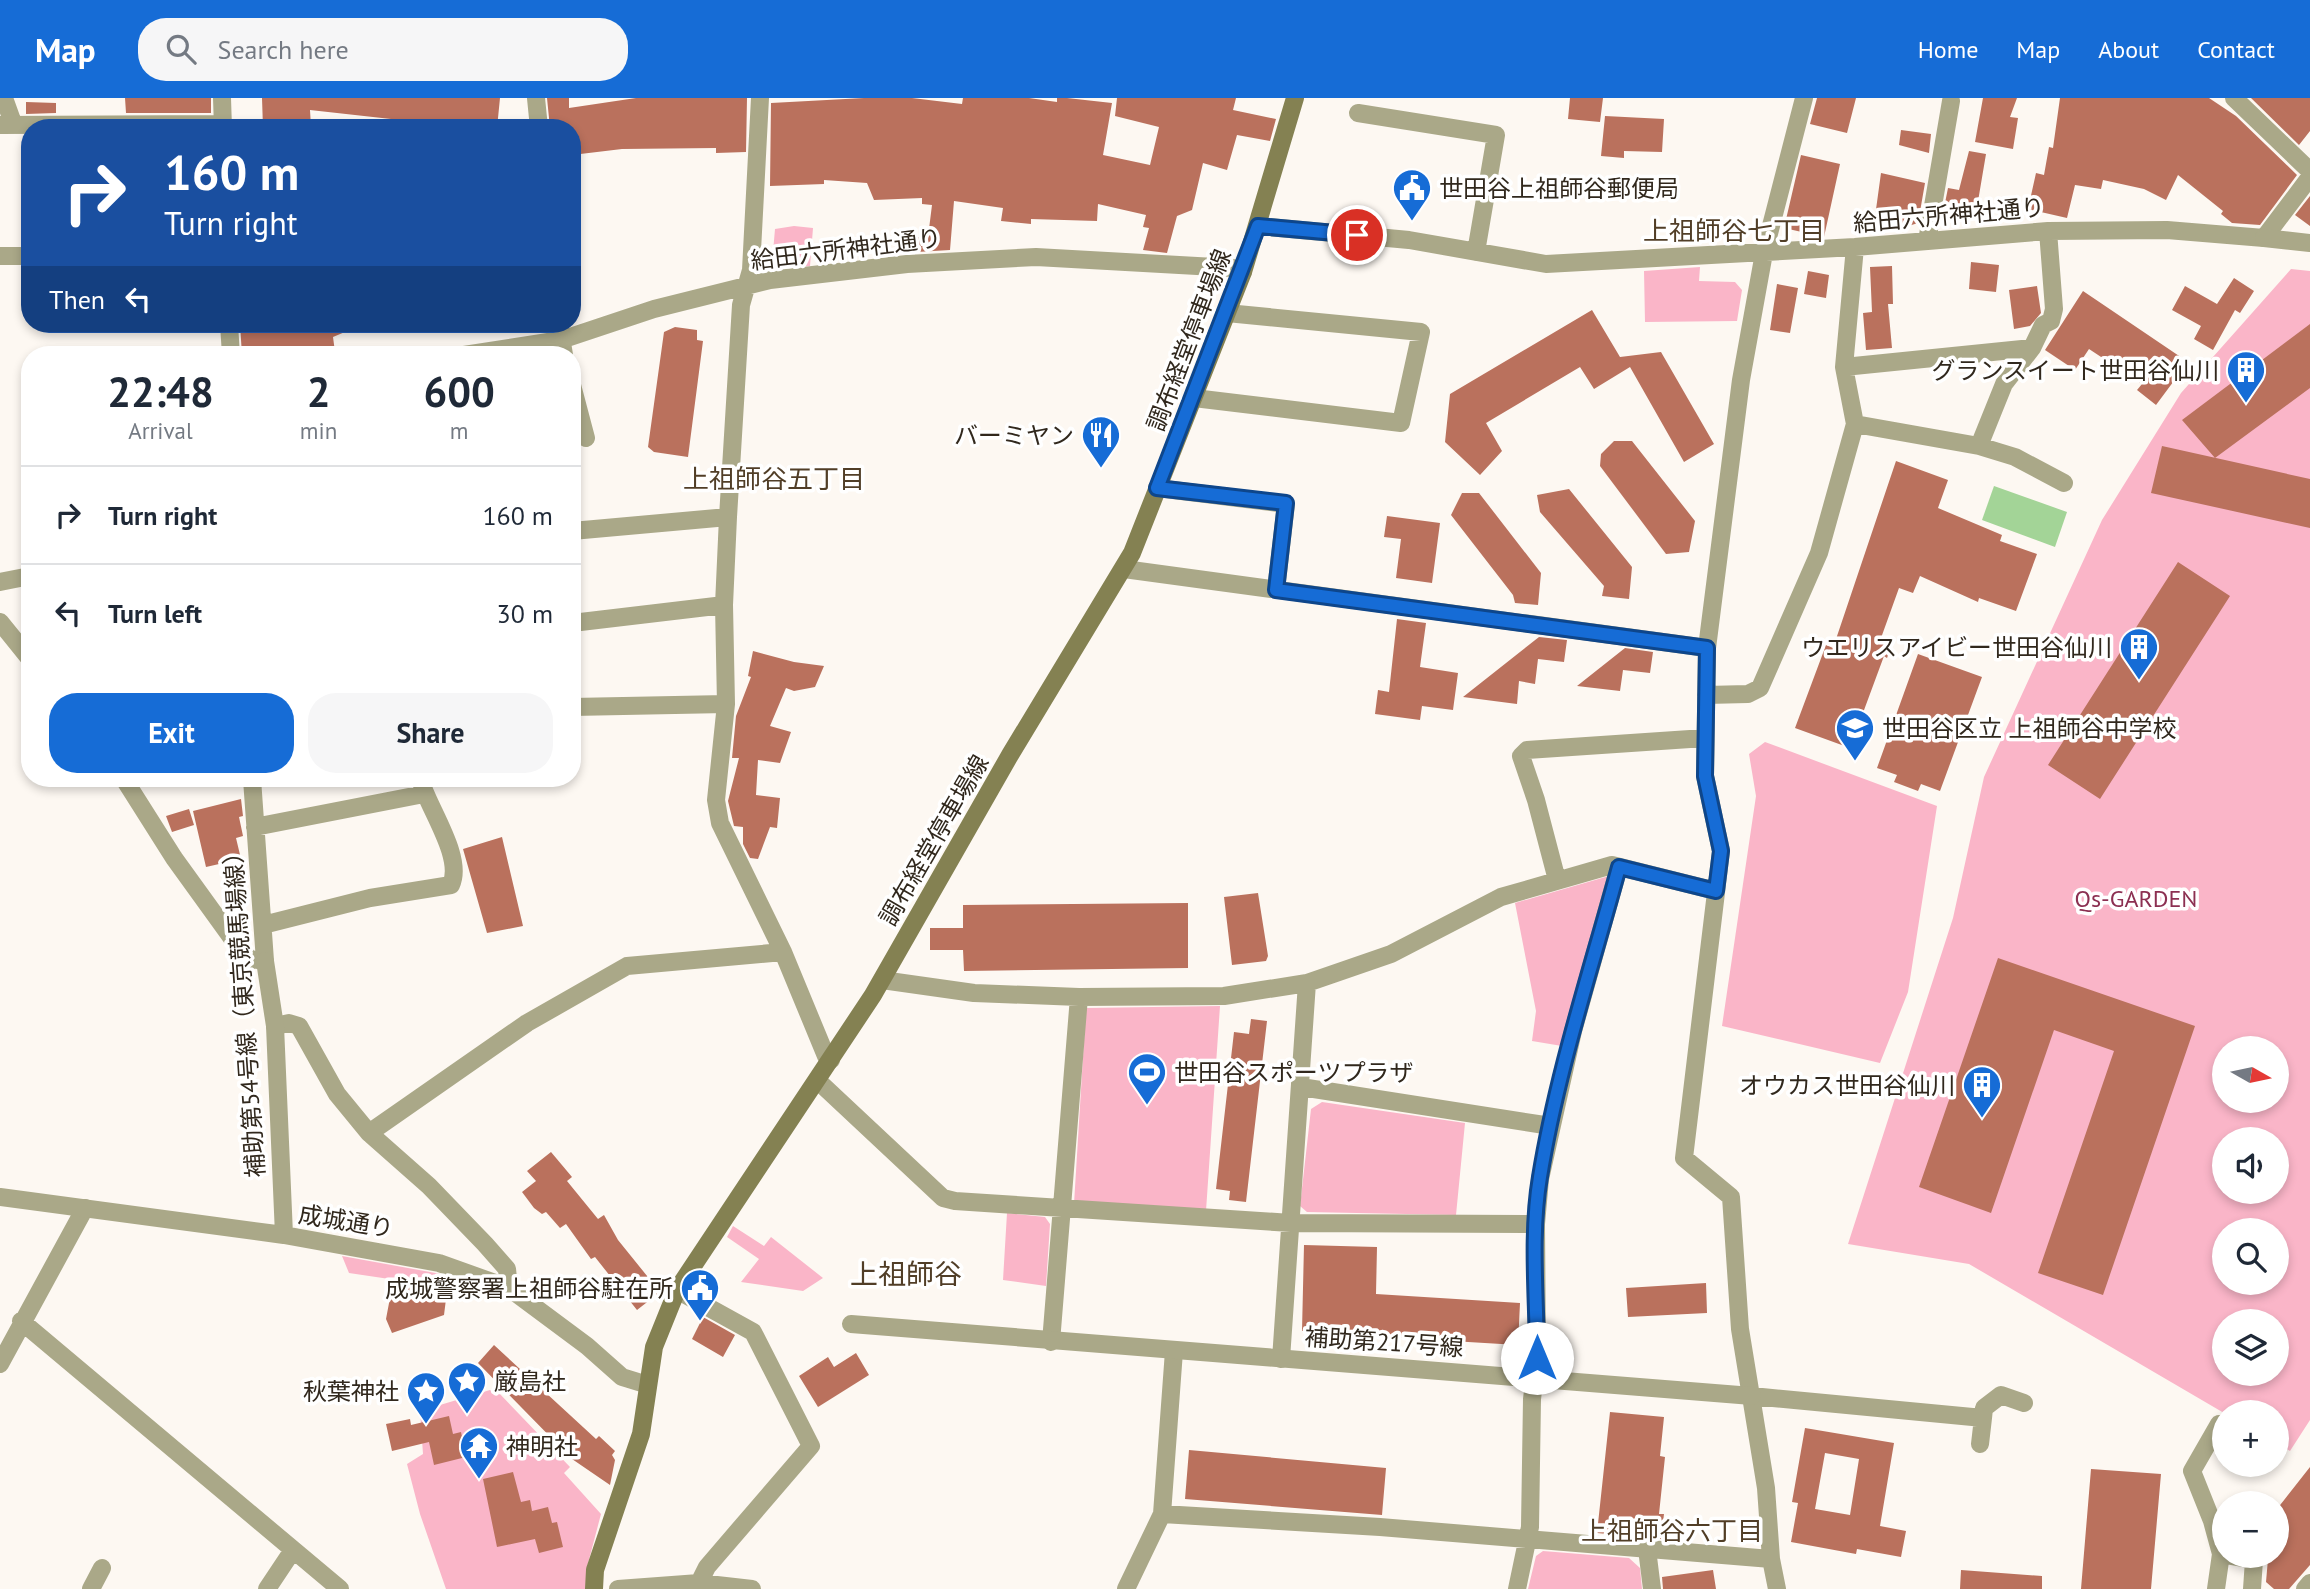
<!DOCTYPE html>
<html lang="en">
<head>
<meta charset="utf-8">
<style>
  :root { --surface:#fff; --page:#f6f6f7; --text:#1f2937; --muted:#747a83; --line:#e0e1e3; --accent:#166cd6 }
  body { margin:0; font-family:"PT Sans","Noto Sans JP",sans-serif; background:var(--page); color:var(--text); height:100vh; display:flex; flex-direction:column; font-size:26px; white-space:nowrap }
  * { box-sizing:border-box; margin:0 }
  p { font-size:23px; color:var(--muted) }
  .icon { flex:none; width:38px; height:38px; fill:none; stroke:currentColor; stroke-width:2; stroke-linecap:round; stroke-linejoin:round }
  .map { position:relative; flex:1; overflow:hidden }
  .drawer { position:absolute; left:21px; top:248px; width:560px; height:441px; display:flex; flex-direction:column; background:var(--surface); border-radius:28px; box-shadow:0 4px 10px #0003 }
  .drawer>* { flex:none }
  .top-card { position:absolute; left:21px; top:21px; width:560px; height:214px; border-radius:28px; box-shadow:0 4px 10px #0003; background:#1a4fa0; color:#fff; overflow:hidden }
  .needle { width:46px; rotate:99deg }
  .buttons { position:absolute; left:2212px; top:938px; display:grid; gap:14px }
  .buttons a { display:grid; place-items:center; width:77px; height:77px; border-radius:50%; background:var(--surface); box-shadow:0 4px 10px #0003; font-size:35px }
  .pin { position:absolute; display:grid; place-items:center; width:60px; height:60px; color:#fff; margin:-30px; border:4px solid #fff; border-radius:50%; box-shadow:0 2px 7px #0007 }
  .me { position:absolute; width:77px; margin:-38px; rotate:0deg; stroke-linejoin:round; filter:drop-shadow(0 0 5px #0008) }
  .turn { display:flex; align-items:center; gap:24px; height:147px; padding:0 28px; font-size:32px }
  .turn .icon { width:91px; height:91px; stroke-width:2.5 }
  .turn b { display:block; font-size:49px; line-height:60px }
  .then { display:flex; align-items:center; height:66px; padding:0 28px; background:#0003; gap:14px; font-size:26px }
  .eta { display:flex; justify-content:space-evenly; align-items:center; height:119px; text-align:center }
  .eta b { font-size:42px; font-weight:800; line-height:49px }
  .primary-button { display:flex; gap:14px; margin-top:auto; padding:14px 28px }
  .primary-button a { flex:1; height:80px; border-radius:28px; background:var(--accent); color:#fff; font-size:28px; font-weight:800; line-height:80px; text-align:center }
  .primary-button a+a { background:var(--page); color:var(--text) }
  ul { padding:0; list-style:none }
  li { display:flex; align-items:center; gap:21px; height:98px; padding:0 28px; border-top:2px solid var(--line) }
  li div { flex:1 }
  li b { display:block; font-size:26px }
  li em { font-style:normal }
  header { display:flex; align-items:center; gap:42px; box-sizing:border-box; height:98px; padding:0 35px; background:var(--accent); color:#fff }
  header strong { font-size:33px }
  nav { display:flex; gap:38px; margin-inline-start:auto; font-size:24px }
  .search { width:490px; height:63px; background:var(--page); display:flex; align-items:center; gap:18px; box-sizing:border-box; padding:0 24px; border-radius:28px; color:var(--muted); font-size:26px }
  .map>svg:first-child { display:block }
  .green { fill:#fab5c8; fill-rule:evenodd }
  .water { fill:#a3d497 }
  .building { fill:#ba715d; fill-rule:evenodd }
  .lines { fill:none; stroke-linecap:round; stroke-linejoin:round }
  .minor { stroke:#aaa888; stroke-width:18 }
  .tertiary { stroke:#aaa888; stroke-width:18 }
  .secondary { stroke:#848152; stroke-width:18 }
  .route-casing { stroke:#0e468b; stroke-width:18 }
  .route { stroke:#166cd6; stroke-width:12 }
  .labels { text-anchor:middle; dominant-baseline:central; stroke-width:7; stroke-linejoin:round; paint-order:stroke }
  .poi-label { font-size:24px; fill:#31281d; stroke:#fff; text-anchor:end }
  .street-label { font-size:24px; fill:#31281d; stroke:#fff }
  .park-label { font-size:24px; fill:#8c3052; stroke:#fff }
  .neighbourhood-label { font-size:26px; fill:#513e27; stroke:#fff }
  .quarter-label { font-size:28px; fill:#513e27; stroke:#fff }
</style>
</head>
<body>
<header>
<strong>Map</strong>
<div class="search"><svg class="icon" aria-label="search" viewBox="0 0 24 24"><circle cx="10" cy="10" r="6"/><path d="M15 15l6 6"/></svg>Search here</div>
<nav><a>Home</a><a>Map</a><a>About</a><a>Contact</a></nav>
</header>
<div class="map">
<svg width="2310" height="1491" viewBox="0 0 2310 1491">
  <rect width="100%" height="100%" fill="#fdf8f2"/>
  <path class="green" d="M794 128 813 130 810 168 794 170 793 163 772 166 775 131Z
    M1700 169 1699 183 1735 184 1742 192 1737 223 1645 224 1644 173Z
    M2291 171 2310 173V1322L2290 1353 2277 1345V1314L2224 1315 1969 1166 1848 1146 1953 820 1984 679 2102 422 2181 295ZM2224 950H2277V1003H2224ZM2224 1041H2277V1094H2224ZM2224 1132H2277V1185H2224ZM2224 1223H2277V1276H2224Z
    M1765 644 1937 708 1908 894 1880 965 1722 928 1756 698 1749 656Z
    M1609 778 1562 948 1532 943 1536 913 1515 805Z
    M1220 908 1206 1113 1074 1106 1086 910Z
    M1322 1004 1465 1025 1456 1117 1307 1114 1300 1108 1311 1011Z
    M1007 1115 1045 1119 1050 1126 1046 1188 1003 1182Z
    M733 1128 764 1148 771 1139 823 1180 803 1193 741 1184 759 1161 727 1139Z
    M342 1158 452 1178 450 1190 349 1175Z
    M490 1292 495 1297 497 1293 570 1369 564 1375 601 1416 586 1473V1491H446L420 1416 407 1366 423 1356 420 1313Z
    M1543 1453 1629 1460 1640 1470 1642 1491H1528L1536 1458Z"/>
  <path class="water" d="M1994 388 2067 414 2055 449 1982 422Z"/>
  <path class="building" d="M125 0H211V15H126Z
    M262 0H500L497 30H472L310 12 311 29 263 30Z
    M547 0H569V10L636 0H747L746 54 716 55V50L622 51 572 57V30H550Z
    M864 0H912L962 6 963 0H1029L1057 4V0H1067L1112 5 1103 57 1150 67 1159 29 1115 18 1117 0H1236L1233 12 1276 21 1270 43 1237 37 1227 72 1203 65 1192 112 1177 118 1167 155 1143 152 1149 130 1143 129 1146 117 1098 106 1097 123 1031 121V126L1001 123 1003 110 954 103 950 152 917 154 918 139H928L932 107 922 106V100L874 102 867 85 824 82V86L770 88 771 5Z
    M1570 0H1603L1600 24 1568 21Z
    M1817 0H1856L1847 35 1810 26Z
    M1983 0H2017L2010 19 2018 20 2013 51 1975 44Z
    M2060 0H2209L2236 18 2297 77 2260 127 2232 125 2221 116 2223 113 2178 77 2166 102 2144 91 2103 82 2101 91 2075 87 2067 120 2028 111 2036 75 2044 77 2049 49 2053 50Z
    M2251 0H2310V33L2299 47Z
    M26 4 56 5V15L26 16Z
    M1605 18 1664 21 1662 54 1624 53V60L1601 58Z
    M1901 32 1931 36 1929 55 1899 47Z
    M1969 53 1986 56 1975 121 1943 115 1948 90 1959 92Z
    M1801 57 1840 66 1824 139 1784 130Z
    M1881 75 1925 85 1918 125 1902 130 1874 126Z
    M2310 98V128L2295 117Z
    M1971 164 1999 167 1996 194 1969 191Z
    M1892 168 1893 206H1888L1892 250 1866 252 1863 215 1872 214 1870 169Z
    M1808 173 1829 177 1826 200 1804 196Z
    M2234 180 2254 193 2240 215 2235 212 2213 252 2194 241 2201 228 2172 212 2185 188 2217 206Z
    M1777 186 1798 190 1790 235 1770 232Z
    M2037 188 2041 215 2030 228 2014 231 2009 192Z
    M2083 193 2188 264 2156 307 2137 292 2142 286 2089 251 2075 272 2045 252Z
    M1592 212 1620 259 1661 254 1714 346 1684 364 1630 269 1594 291 1580 269 1486 325 1502 353 1480 377 1445 344 1450 296Z
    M240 226H364L333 239 335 254 302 257 299 254 242 257Z
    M2310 226V290L2215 360 2182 322Z
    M675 229 697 232V242L703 243 688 359 654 354 648 349 664 234Z
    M1614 343H1632L1695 423 1689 454 1666 456 1600 368 1601 356Z
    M2162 348 2310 381V430L2151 395Z
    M1896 363 1948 382 1938 410 2002 437 2000 443 2037 456 2016 513 1979 500 1978 504 1920 478 1913 495 1899 490 1881 540 1893 544 1887 560 1884 558 1850 650 1795 630 1826 547 1833 550Z
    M1569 391 1632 469 1629 501 1602 498 1604 488 1540 414 1537 397Z
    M1462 395H1479L1541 475 1538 507 1515 505 1513 497 1451 417Z
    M1387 418 1440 425 1432 485 1396 480 1401 441 1384 439Z
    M2178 464 2230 498 2100 701 2048 667Z
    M1397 521 1426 525 1420 569 1458 575 1453 612 1422 608 1420 622 1375 616 1378 592 1389 594Z
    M1539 539 1567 542 1564 564 1538 561 1535 586 1519 583 1517 606 1463 599Z
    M1625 550 1653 554 1650 575 1623 572 1620 593 1577 588Z
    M753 553 794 564 824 568 815 589 794 593 786 590 770 628 791 634 780 665 758 662 756 697 780 700 777 730 770 729 758 761 750 760 743 746V729L734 728 728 703 739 660H732L736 618 751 579 748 578Z
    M1918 556 1982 579 1940 693 1921 686 1918 693 1894 684 1897 677 1877 670Z
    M241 701 243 718 239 719 243 738 236 740 241 761 206 769 193 713Z
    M189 711 194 727 172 734 166 718Z
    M502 739 523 828 487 835 463 751Z
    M1258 795 1268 858 1266 863 1232 867 1224 799Z
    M1188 805V870L964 873 963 852H930V830H963V807Z
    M1998 860 2195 928 2103 1197 2038 1175 2114 953 2054 932 1991 1115 1919 1089Z
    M1251 921 1267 923 1246 1104 1229 1102 1230 1093 1216 1091 1234 934 1249 936Z
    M551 1054 572 1079 567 1083 598 1121 604 1117 618 1142 660 1194 637 1212 595 1159 591 1161 566 1126 560 1130 546 1114 542 1116 534 1110 522 1094 536 1083 527 1073Z
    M1304 1147 1377 1149 1376 1196 1520 1205 1518 1247 1385 1239V1235L1302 1233Z
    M393 1184 447 1193 444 1217 392 1235 386 1221Z
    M1706 1185 1707 1215 1628 1219 1626 1190Z
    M703 1219 735 1237 723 1259 692 1241Z
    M494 1247 596 1341 599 1338 615 1353 612 1357 615 1362 610 1387 572 1361 478 1265Z
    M856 1255 869 1277 818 1309 799 1278 828 1259 834 1269Z
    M1610 1314 1664 1319 1660 1358 1665 1359 1659 1416H1664L1661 1441 1597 1435Z
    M449 1318 453 1336 461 1334 466 1359 434 1367 429 1344 392 1353 386 1326 410 1321 411 1327Z
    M1805 1330 1894 1345 1880 1428 1906 1433 1901 1459 1857 1451 1856 1456 1791 1444 1798 1405 1792 1404ZM1825 1355 1859 1361 1850 1417 1815 1411Z
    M1189 1352 1386 1370 1382 1417 1185 1401Z
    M2310 1369V1467L2289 1491H2274L2266 1484 2268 1461 2277 1458V1411Z
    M2091 1371 2161 1376 2151 1491H2081Z
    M513 1374 521 1404 530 1402 532 1413 548 1409 552 1425 557 1424 563 1449 539 1455 535 1441 497 1449 483 1381Z
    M1713 1472 1716 1491H1663L1662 1479Z
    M1961 1472 2042 1478V1491H1960Z"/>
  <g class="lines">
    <path class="minor" d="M4 0 13 25
      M222 0 223 30
      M536 0 539 30
      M760 0 751 172 741 207 728 419 724 507 726 606 716 702 720 725 783 854 826 958 831 962
      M2234 0 2310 73
      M1358 15 1496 37 1476 154
      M0 27 223 26
      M1258 128 1409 142 1546 166 1855 149 2048 133 2167 132 2264 140 2310 79
      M1927 143 1951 3
      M0 158H30
      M229 226 231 257
      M559 226 564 257
      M464 257 561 242 654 211 770 182 907 166 1036 159 1233 170 1243 174
      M1844 269 2032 250
      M572 287 586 340
      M1194 300 1401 325 1421 234 1227 215
      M1855 326 1979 348 2015 359 2064 385
      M1979 348 2004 286 2032 250 2043 227 2051 223 2054 211 2048 133
      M1157 390 1286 406 1276 492
      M572 433 728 419
      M0 484 30 478
      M0 524 30 561
      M572 525 724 507
      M1706 597 1748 596 1760 590 1819 455 1855 326 1844 269 1855 149
      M572 609 726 606
      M124 681 174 760 239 850 250 861 265 863 252 681
      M255 729 424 696
      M1557 782 1536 702 1521 658 1527 652 1705 640
      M263 827 370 800 451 787C464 759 428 710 420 681
      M882 882 974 895 1079 899 1224 898 1307 885 1391 856 1501 799 1612 767 1716 793
      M275 928 289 925 299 928 337 996 369 1035 429 1088 485 1146 507 1171 509 1190
      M818 983 943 1100 955 1103 1291 1125 1536 1126
      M1301 989 1551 1028
      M369 1035 527 925 627 868 783 854
      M677 1192 753 1234 811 1348 707 1469 699 1485
      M21 1223 340 1491
      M1051 1244 1079 899
      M1281 1261 1307 885
      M0 1266 85 1110
      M1752 1298 1983 1320 1984 1310 2001 1297 2024 1305
      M1980 1346 1983 1320
      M1162 1416 1380 1429 1771 1461
      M1647 1451 1652 1491
      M2231 1458 2254 1462 2252 1491
      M91 1491 102 1470
      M267 1491 293 1452
      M618 1491 699 1485 752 1491
      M1126 1491 1162 1416 1174 1253
      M1517 1491 1530 1429 1532 1301 1537 1260 1536 1126 1540 1081 1573 933 1619 769
      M1777 1491 1771 1461 1766 1390 1740 1231 1731 1099 1684 1060 1721 753 1705 678 1707 550 1741 282 1764 155 1804 0
      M2216 1491 2221 1456 2212 1423 2192 1373 2219 1326
      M2305 1491 2310 1485"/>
    <path class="tertiary" d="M2264 140 2310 145
      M1124 471 1707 550
      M265 863 275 928 284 1137
      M0 1099 284 1137 439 1165 509 1190 587 1248 622 1279 648 1287
      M851 1226 1752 1298"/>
    <path class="secondary" d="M594 1491 595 1472 641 1336 654 1249 677 1192 873 897 1010 657 1132 455 1243 174 1295 0"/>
  </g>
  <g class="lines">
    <g class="route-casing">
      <path id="route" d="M1357 137 1258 128 1157 390 1286 405 1276 492 1707 550 1705 678 1721 753 1716 793 1619 769C1591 872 1557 974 1540 1079 1530 1138 1537 1201 1537 1260"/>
    </g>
    <use href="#route" class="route"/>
  </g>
  <defs>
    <g id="civic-pin" transform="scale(2.0125)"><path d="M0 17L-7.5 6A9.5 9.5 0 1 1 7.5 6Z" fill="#166cd6" stroke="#fff"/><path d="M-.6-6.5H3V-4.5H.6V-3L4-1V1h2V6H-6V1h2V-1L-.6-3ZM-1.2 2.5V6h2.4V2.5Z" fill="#fff"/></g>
    <g id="building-pin" transform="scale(2.0125)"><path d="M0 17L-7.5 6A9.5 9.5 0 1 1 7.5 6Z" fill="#166cd6" stroke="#fff"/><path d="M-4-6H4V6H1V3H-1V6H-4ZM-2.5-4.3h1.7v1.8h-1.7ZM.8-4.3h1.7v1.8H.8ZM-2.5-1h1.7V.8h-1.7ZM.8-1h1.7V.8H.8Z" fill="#fff"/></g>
    <g id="restaurant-pin" transform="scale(2.0125)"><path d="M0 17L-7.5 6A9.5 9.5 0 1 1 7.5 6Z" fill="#166cd6" stroke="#fff"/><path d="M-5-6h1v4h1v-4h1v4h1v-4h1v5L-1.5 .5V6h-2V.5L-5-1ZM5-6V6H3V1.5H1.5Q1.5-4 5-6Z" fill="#fff"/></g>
    <g id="school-pin" transform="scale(2.0125)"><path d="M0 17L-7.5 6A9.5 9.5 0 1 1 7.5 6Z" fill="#166cd6" stroke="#fff"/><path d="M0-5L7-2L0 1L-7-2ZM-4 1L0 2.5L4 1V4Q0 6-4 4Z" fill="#fff"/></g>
    <g id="stadium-pin" transform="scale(2.0125)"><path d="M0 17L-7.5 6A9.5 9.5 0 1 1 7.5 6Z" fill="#166cd6" stroke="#fff"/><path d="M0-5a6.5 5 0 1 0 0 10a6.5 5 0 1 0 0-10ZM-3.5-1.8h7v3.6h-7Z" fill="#fff"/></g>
    <g id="sight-pin" transform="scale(2.0125)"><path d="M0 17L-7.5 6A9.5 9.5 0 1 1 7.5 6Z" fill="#166cd6" stroke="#fff"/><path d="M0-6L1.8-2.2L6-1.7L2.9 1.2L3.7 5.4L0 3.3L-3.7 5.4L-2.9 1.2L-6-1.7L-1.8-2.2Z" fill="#fff"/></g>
    <g id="temple-pin" transform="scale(2.0125)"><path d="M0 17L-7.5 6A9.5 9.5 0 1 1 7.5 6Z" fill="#166cd6" stroke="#fff"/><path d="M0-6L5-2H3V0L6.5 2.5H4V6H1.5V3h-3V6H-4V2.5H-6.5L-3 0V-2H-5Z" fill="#fff"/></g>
  </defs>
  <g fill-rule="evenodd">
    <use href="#civic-pin" x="1412" y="90"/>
    <use href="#building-pin" x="2246" y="272"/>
    <use href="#restaurant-pin" x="1101" y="337"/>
    <use href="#building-pin" x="2139" y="549"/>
    <use href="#school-pin" x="1855" y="630"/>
    <use href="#stadium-pin" x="1147" y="974"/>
    <use href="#building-pin" x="1982" y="987"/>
    <use href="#civic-pin" x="700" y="1190"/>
    <use href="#sight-pin" x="467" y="1283"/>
    <use href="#sight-pin" x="426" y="1293"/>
    <use href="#temple-pin" x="479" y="1348"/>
  </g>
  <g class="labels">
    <g class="poi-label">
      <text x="1439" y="90" text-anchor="start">世田谷上祖師谷郵便局</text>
      <text x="2219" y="272">グランスイート世田谷仙川</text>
      <text x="1074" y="337">バーミヤン</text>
      <text x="2112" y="549">ウエリスアイビー世田谷仙川</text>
      <text x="1882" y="630" text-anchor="start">世田谷区立 上祖師谷中学校</text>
      <text x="1174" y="974" text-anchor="start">世田谷スポーツプラザ</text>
      <text x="1955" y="987">オウカス世田谷仙川</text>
      <text x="673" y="1190">成城警察署上祖師谷駐在所</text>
      <text x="494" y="1283" text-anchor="start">厳島社</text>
      <text x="399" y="1293">秋葉神社</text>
      <text x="506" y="1348" text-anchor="start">神明社</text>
    </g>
    <g class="street-label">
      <text transform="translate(1949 117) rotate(-5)">給田六所神社通り</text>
      <text transform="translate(846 151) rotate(-7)">給田六所神社通り</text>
      <text transform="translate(1189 242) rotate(-69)">調布経堂停車場線</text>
      <text transform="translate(934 742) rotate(-60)">調布経堂停車場線</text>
      <text transform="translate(244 911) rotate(-94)">補助第54号線（東京競馬場線）</text>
      <text transform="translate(346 1123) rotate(9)">成城通り</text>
      <text transform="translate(1384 1244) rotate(4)">補助第217号線</text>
    </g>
    <g class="park-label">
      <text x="2136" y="800">Qs-GARDEN</text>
    </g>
    <g class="neighbourhood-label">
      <text x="1734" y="132">上祖師谷七丁目</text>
      <text x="774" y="380">上祖師谷五丁目</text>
      <text x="1672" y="1432">上祖師谷六丁目</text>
    </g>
    <g class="quarter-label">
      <text x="906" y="1175">上祖師谷</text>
    </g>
  </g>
</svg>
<div class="buttons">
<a><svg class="needle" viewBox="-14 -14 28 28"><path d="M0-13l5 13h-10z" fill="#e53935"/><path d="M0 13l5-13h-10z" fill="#747a83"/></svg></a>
<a><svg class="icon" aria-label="sound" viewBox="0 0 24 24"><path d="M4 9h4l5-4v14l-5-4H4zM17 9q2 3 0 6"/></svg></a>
<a><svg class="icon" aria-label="search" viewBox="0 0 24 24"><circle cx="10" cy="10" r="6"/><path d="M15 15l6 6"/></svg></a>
<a><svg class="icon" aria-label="layers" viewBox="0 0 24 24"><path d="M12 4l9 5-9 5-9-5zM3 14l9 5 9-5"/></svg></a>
<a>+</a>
<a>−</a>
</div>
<div class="pin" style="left:1357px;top:137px;background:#d93025"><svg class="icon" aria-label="arrive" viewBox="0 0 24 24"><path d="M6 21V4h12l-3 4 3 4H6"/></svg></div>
<svg class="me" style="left:1537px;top:1260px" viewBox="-20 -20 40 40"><circle r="19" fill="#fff"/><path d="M0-13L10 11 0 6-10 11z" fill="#166cd6"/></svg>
<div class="top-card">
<div class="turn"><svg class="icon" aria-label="right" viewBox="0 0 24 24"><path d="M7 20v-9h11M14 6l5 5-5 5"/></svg><div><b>160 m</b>Turn right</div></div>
<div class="then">Then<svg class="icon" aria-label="left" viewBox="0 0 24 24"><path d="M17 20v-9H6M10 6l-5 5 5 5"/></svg></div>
</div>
<section class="drawer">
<div class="eta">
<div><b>22:48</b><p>Arrival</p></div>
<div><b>2</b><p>min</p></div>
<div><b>600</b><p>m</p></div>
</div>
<ul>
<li><svg class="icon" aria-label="right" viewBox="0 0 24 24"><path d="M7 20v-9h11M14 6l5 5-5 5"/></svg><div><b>Turn right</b></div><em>160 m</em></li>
<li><svg class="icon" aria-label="left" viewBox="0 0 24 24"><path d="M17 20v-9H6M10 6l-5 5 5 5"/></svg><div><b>Turn left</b></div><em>30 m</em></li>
</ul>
<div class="primary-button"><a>Exit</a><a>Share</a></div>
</section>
</div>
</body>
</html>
